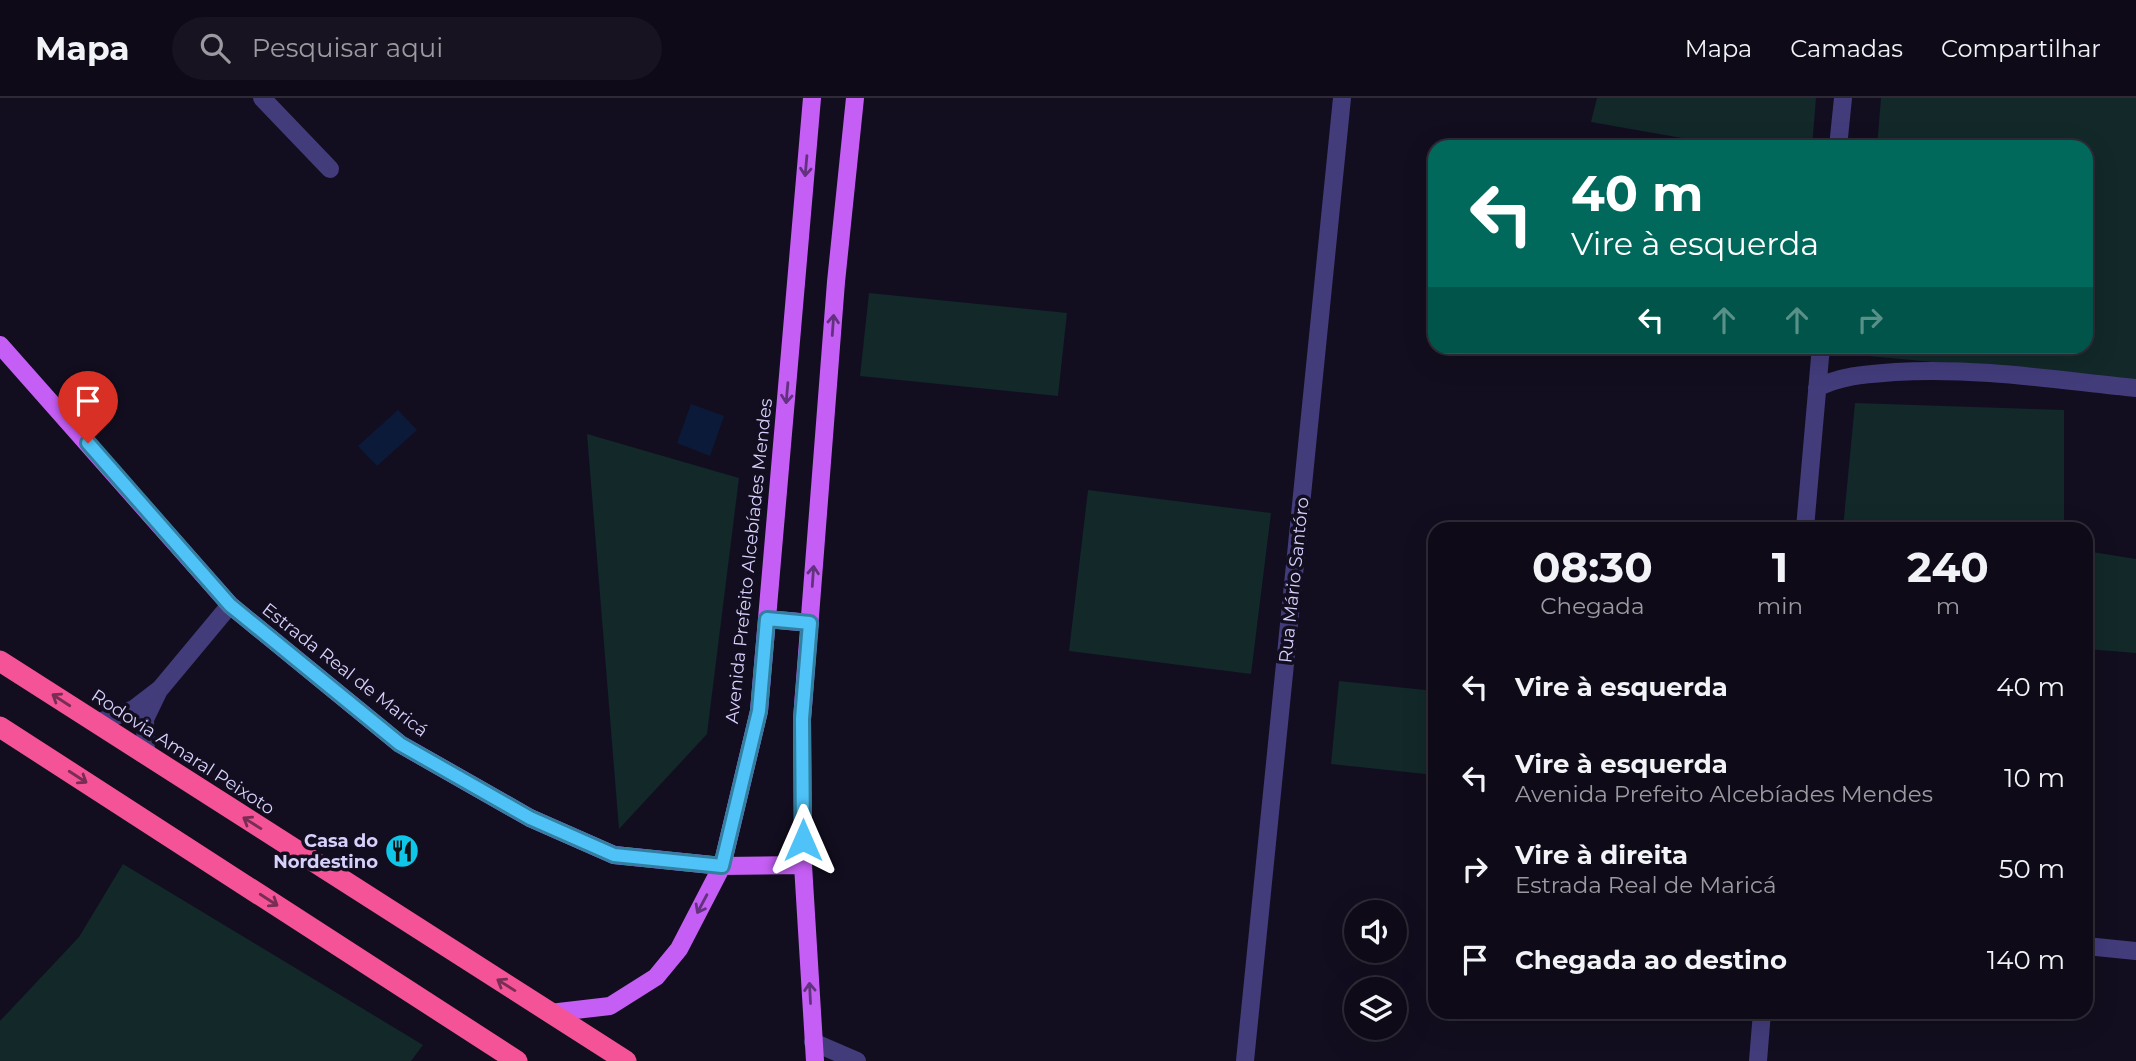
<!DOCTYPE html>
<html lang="pt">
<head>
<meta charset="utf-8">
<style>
  :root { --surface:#0e0a17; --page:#171320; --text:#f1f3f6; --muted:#9b9aa1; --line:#2e2b36 }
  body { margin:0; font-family:Montserrat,sans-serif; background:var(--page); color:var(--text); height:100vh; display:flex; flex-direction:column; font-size:26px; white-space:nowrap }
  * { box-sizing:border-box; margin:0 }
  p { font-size:23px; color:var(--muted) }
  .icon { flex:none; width:38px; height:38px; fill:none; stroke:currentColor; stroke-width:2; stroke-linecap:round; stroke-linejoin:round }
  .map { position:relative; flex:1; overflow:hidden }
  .panel { position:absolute; left:1428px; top:424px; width:665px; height:497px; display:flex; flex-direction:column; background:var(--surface); border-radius:21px; box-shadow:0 7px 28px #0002,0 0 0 2px var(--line) }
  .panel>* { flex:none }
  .top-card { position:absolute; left:1428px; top:42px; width:665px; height:214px; border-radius:21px; box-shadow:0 7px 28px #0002,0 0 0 2px var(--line); background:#00695c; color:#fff; overflow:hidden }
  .buttons { position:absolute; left:1344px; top:802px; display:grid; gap:14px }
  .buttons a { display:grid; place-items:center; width:63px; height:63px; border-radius:50%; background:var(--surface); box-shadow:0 7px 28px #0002,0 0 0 2px var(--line); font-size:35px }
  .pin { position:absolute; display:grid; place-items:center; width:60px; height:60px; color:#fff; margin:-72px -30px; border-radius:50% 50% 50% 0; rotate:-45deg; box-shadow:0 0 7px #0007 }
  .pin .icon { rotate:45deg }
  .me { position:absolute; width:77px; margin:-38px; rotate:0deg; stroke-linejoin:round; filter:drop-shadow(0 0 5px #0008) }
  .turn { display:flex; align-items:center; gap:24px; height:147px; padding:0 28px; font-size:32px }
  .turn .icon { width:91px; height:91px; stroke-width:2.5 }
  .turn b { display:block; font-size:49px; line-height:60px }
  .lanes { display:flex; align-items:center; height:66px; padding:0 28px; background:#0003; justify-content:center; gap:35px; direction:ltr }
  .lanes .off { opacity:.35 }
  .eta { display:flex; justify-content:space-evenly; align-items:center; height:119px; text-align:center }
  .eta b { font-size:42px; font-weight:700; line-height:49px }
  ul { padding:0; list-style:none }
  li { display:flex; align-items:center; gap:21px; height:91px; padding:0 28px }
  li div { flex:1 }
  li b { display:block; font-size:26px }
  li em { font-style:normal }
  header { display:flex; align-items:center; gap:42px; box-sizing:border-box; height:98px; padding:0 35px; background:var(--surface); border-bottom:2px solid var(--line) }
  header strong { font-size:33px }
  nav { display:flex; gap:38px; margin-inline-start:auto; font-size:24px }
  .search { width:490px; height:63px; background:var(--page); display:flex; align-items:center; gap:18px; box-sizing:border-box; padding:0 24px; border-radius:38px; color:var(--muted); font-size:26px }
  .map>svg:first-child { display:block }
  .green { fill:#122829 }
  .water { fill:#0c1a3a }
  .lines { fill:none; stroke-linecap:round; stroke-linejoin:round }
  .minor { stroke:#423c7b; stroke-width:18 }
  .major { stroke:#c55ef4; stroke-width:18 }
  .highway { stroke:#f45397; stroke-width:21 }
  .oneway { stroke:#63327f }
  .oneway2 { stroke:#782d55 }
  .route-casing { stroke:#337fa1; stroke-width:18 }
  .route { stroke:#4fc3f7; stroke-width:12 }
  .labels { text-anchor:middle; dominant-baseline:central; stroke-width:7; stroke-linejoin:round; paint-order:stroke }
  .street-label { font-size:18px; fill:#d7d0fc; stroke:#120e1f }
  .poi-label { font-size:18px; font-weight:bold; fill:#d7d0fc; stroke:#120e1f; text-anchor:end }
</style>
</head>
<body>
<header>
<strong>Mapa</strong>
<div class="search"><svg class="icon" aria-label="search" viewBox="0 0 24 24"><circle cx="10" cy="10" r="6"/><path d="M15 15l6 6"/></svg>Pesquisar aqui</div>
<nav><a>Mapa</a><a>Camadas</a><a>Compartilhar</a></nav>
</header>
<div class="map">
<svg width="2136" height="963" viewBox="0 0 2136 963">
  <rect width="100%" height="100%" fill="#120e1f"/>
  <path class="green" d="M1597 0H1816L1812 49H1733L1591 24Z
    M1881 0H2136V283L1858 257 1859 248H2086V49H1877Z
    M869 195 1067 215 1058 298 860 278Z
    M1855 305 2064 312V430H1843Z
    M587 336 739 380 707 636 619 731Z
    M1088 392 1271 415 1251 576 1069 553Z
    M2086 453 2136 461V555L2086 551Z
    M1339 583 1435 593V677L1331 666Z
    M123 766 423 947 411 963H0V923L79 839Z"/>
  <path class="water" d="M691 306 724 318 710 358 677 345Z
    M398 312 417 332 377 368 358 348Z"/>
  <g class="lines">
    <path class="minor" d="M262 0 330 71
      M1838 49 1843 0
      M1817 290C1842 277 1868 276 1895 274 1976 269 2056 282 2136 290
      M1805 430 1821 248
      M97 625 134 611 160 591 230 507
      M146 657 145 621 158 594
      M2086 848 2136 853
      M813 944 857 963
      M1245 963 1342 0
      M1758 963 1762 914"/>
    <path class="major" d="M0 247 230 507 400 646 530 720 614 757 722 768 803 767
      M767 521 810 525
      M550 915 610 908 656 879 679 851 722 768 759 613 812 0
      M815 963 803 767 802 621 836 184 855 0"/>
    <path class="highway" d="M0 563 626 963
      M0 629 517 963"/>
  </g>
  <defs><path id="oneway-shaft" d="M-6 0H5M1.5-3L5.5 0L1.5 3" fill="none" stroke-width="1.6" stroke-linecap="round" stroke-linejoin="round" transform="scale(1.75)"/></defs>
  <g class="oneway">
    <use href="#oneway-shaft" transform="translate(806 68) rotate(95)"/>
    <use href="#oneway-shaft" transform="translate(833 227) rotate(-86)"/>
    <use href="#oneway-shaft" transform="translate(787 295) rotate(95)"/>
    <use href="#oneway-shaft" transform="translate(813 478) rotate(-86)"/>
    <use href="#oneway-shaft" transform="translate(702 806) rotate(118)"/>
    <use href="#oneway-shaft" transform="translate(810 895) rotate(-93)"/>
  </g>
  <g class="oneway2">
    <use href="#oneway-shaft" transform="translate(61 602) rotate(-147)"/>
    <use href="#oneway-shaft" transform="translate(78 679) rotate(33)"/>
    <use href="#oneway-shaft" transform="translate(252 725) rotate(-148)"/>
    <use href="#oneway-shaft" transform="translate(269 802) rotate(33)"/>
    <use href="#oneway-shaft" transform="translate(506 887) rotate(-148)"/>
  </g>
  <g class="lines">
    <g class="route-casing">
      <path id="route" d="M88 345 230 507 400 646 530 720 614 757 722 768 759 613 767 521 810 525 802 621 803 742"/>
    </g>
    <use href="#route" class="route"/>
  </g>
  <defs>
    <g id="restaurant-disc" transform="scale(1.75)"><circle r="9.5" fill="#0fc6e8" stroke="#120e1f"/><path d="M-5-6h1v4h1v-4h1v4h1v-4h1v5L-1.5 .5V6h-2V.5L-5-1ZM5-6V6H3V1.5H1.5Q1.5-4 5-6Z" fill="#111"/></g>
  </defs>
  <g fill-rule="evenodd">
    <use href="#restaurant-disc" x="402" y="753"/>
  </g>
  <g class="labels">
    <g class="street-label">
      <text transform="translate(749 463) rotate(-84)">Avenida Prefeito Alcebíades Mendes</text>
      <text transform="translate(1294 482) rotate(-84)">Rua Mário Santóro</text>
      <text transform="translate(345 572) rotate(38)">Estrada Real de Maricá</text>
      <text transform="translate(183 654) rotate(33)">Rodovia Amaral Peixoto</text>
    </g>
    <g class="poi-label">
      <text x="378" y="743">Casa do<tspan x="378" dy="21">Nordestino</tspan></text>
    </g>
  </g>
</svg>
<div class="buttons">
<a><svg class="icon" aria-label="sound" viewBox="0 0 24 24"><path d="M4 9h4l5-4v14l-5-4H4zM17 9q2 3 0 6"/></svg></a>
<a><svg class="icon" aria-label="layers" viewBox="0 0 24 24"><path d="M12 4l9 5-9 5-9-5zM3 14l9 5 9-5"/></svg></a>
</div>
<div class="pin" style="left:88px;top:345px;background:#d93025"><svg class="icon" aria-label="arrive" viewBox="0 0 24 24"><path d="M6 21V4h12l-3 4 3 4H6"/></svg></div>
<svg class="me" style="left:803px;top:742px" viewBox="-20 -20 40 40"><path d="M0-17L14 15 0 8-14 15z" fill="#4fc3f7" stroke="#fff" stroke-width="4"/></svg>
<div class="top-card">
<div class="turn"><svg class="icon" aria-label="left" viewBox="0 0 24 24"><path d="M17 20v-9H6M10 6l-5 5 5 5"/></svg><div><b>40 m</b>Vire à esquerda</div></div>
<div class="lanes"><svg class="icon" aria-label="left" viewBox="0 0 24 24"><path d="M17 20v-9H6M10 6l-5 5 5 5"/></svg><svg class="icon off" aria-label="ahead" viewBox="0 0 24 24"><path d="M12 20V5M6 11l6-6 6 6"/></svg><svg class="icon off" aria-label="ahead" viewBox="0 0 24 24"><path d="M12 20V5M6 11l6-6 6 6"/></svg><svg class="icon off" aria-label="right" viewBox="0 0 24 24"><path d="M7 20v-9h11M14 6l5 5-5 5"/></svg></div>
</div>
<section class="panel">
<div class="eta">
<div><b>08:30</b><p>Chegada</p></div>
<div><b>1</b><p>min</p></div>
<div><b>240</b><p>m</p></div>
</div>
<ul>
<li><svg class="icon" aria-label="left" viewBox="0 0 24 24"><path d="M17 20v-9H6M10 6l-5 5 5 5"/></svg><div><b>Vire à esquerda</b></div><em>40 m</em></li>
<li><svg class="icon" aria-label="left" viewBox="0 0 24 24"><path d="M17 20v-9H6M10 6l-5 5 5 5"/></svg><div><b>Vire à esquerda</b><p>Avenida Prefeito Alcebíades Mendes</p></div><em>10 m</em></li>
<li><svg class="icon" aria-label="right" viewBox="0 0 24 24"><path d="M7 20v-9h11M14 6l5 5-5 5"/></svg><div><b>Vire à direita</b><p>Estrada Real de Maricá</p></div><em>50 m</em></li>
<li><svg class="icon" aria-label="arrive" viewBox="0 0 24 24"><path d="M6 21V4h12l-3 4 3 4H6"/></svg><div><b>Chegada ao destino</b></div><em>140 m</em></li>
</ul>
</section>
</div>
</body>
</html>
